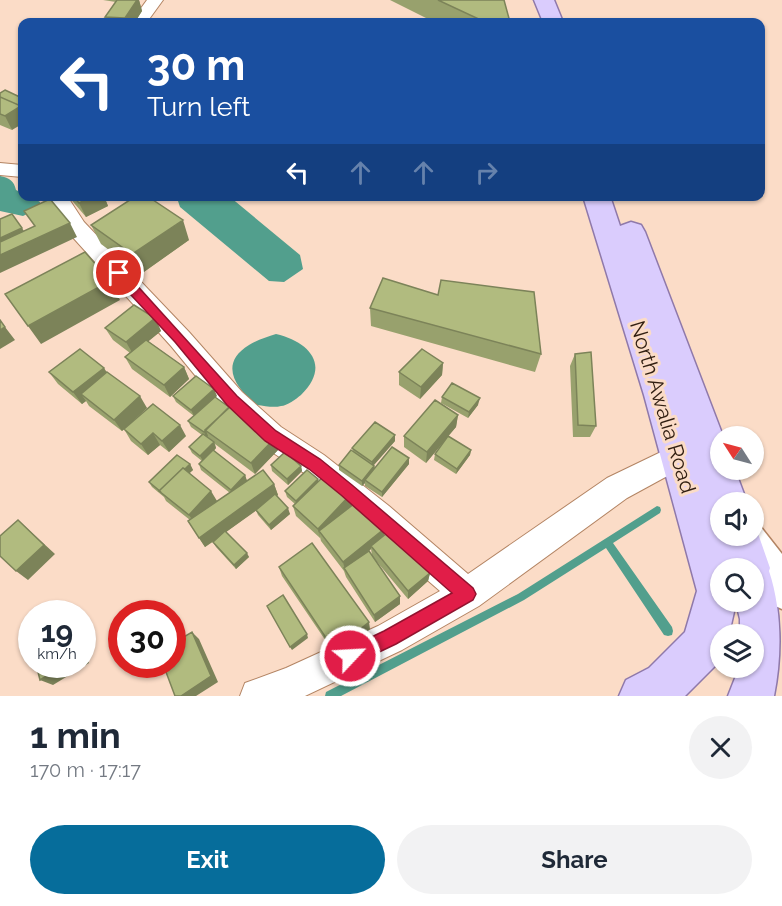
<!DOCTYPE html>
<html lang="en">
<head>
<meta charset="utf-8">
<style>
  :root { --surface:#fff; --page:#f2f2f3; --text:#1f2937; --muted:#747a83; --accent:#066d9b }
  body { margin:0; font-family:Raleway,sans-serif; background:var(--page); color:var(--text); height:100vh; display:flex; flex-direction:column; font-size:22px; white-space:nowrap }
  * { box-sizing:border-box; margin:0 }
  p { font-size:20px; color:var(--muted) }
  .icon { flex:none; width:33px; height:33px; fill:none; stroke:currentColor; stroke-width:2; stroke-linecap:round; stroke-linejoin:round }
  .map { position:relative; height:696px; overflow:hidden }
  .sheet { display:flex; flex-direction:column; background:var(--surface); flex:1 }
  .sheet>* { flex:none }
  .hud { position:absolute; left:18px; top:18px; width:747px; height:183px; border-radius:12px; box-shadow:0 2px 4px #0004; background:#1a4fa0; color:#fff; overflow:hidden }
  .needle { width:39px; rotate:306deg }
  .fabs { position:absolute; left:710px; top:426px; display:grid; gap:12px }
  .fabs a { display:grid; place-items:center; width:54px; height:54px; border-radius:50%; background:var(--surface); box-shadow:0 2px 4px #0004; font-size:30px }
  .speed { position:absolute; left:18px; top:600px; display:flex; gap:12px; font-size:30px; font-weight:700; text-align:center }
  .speed>* { display:grid; place-content:center; width:78px; height:78px; border-radius:50%; background:var(--surface); box-shadow:0 2px 4px #0004; line-height:1 }
  .speed small { font-size:15px; font-weight:400 }
  .speed .limit { border:9px solid #d22; background:#fff; color:#111 }
  .pin { position:absolute; display:grid; place-items:center; width:51px; height:51px; color:#fff; margin:-26px; border:3px solid #fff; border-radius:50%; box-shadow:0 2px 6px #0007 }
  .me { position:absolute; width:66px; margin:-33px; rotate:65deg; stroke-linejoin:round; filter:drop-shadow(0 0 4px #0008) }
  .turn { display:flex; align-items:center; gap:21px; height:126px; padding:0 30px; font-size:27px }
  .turn .icon { width:78px; height:78px; stroke-width:2.5 }
  .turn b { display:block; font-size:42px; line-height:51px }
  .lanes { display:flex; align-items:center; height:57px; padding:0 30px; background:#0003; justify-content:center; gap:30px; direction:ltr }
  .lanes .off { opacity:.35 }
  .round { display:grid; place-items:center; flex:none; width:63px; height:63px; border-radius:32px; background:var(--page) }
  .head { display:flex; align-items:center; justify-content:space-between; height:102px; padding:0 30px }
  h1 { font-size:36px; font-weight:700; line-height:45px }
  .cta { display:flex; gap:12px; margin-top:auto; padding:12px 30px }
  .cta a { flex:1; height:69px; border-radius:36px; background:var(--accent); color:#fff; font-size:24px; font-weight:700; line-height:69px; text-align:center }
  .cta a+a { background:var(--page); color:var(--text) }
  .map>svg:first-child { display:block }
  .water { fill:#529f8d }
  .lines { fill:none; stroke-linecap:round; stroke-linejoin:round }
  .stream { fill:#529f8d; fill-rule:evenodd }
  .minor-casing { stroke:#b38463; stroke-width:2 }
  .secondary-casing { stroke:#b38463; stroke-width:3 }
  .primary-casing { stroke:#8f79aa; stroke-width:3 }
  .minor { fill:#fff; fill-rule:evenodd }
  .secondary { fill:#fff; fill-rule:evenodd }
  .primary { fill:#daccfd; fill-rule:evenodd }
  .wall { fill:#98a16d; fill-rule:evenodd }
  .shaded-wall { fill:#7c8359 }
  .building { fill:#b1bb7f; stroke:#7c8359; stroke-width:1.5 }
  .route { fill:#e11d48; stroke:#92132f; stroke-width:1.5 }
  .labels { text-anchor:middle; dominant-baseline:central; stroke-width:6; stroke-linejoin:round; paint-order:stroke }
  .street-label { font-size:21px; fill:#311e11; stroke:#fbdcc7 }
</style>
</head>
<body>
<div class="map">
<svg width="782" height="696" viewBox="0 0 782 696">
  <rect width="100%" height="100%" fill="#fbdcc7"/>
  <path class="water" d="M0 176C10 178 14 181 16 190L22 193V196L32 197 40 202 41 207 23 216 0 211Z
    M180 196 230 197 300 255 303 269 284 282 269 281 180 207 178 201Z
    M276 334C310 342 331 366 301 395 296 399 287 406 281 406 274 408 265 406 257 405 236 389 218 364 249 345 257 340 267 337 276 334Z"/>
  <g class="lines">
    <path class="stream" d="M657 506 660 507 661 510 660 513 613 543 672 627 673 631 672 635 668 636 664 635 606 548 524 600 341 696H325L326 692 518 594Z"/>
    <g class="minor-casing">
      <path id="minor" d="M147 0H163L147 22H131Z
        M0 163 22 165V177L0 175Z
        M46 196H67L84 222 189 332 242 392 281 427 324 455 389 506 468 574 607 478 661 452 671 456 675 465 671 474 627 498 479 606 402 650 305 696H240L245 683 286 668 378 626 440 591 304 473 261 445 222 408 171 346 68 232Z"/>
    </g>
    <g class="secondary-casing">
      <path id="secondary" d="M753 520 757 522 782 554V609C762 601 753 591 753 568H742L729 550 723 536H753Z"/>
    </g>
    <g class="primary-casing">
      <path id="primary" d="M534 0H554L563 22H543Z
        M583 196H610L620 226 631 222 641 225 645 232 723 436H720V470H735L747 502H720V517L716 516 720 536H753L754 522 770 568 769 571C782 610 782 656 774 696H728L739 668H753V634H740V619L736 603 729 634H720V661L685 696H619L626 680 649 668 685 632 697 591 644 395ZM720 568H753V602H720Z"/>
    </g>
    <use href="#minor" class="minor"/>
    <use href="#secondary" class="secondary"/>
    <use href="#primary" class="primary"/>
  </g>
  <path class="wall" d="M103 0H139L142 11 135 22H107L105 17 116 2Z
    M390 0H504L510 22H434Z
    M0 93 12 130 0 125Z
    M68 196H104L108 206 86 217Z
    M91 225 189 240 141 274 101 244Z
    M438 295 541 354 535 372 371 326 370 308Z
    M155 318 161 331 148 341 184 367 189 379 170 397 132 369 125 357 130 353 113 340 105 328Z
    M575 354 596 426 590 437H573L570 366Z
    M443 363 442 375 420 399 399 385V372Z
    M49 372H107L147 408 122 431 89 406 86 401 82 404 58 384Z
    M173 396H217L215 397 278 450 255 474 215 444 216 448 214 451 245 475 247 481 274 484 278 495 277 496 290 514 271 530 258 515 256 510 226 532 249 557 236 569 216 547 213 542 217 539 205 547 188 521 190 520 166 501 164 497 152 487 149 482 190 464 193 470 189 473 217 501 215 503 230 493 201 470 199 464 202 461 192 453 189 447 202 435 191 427 188 421 194 416 176 402Z
    M442 397 478 405 468 418 441 403Z
    M458 415 456 427 448 436 471 450 470 455 456 474 434 460 435 454 446 439 426 463 404 447V436Z
    M124 429 186 436 169 452 160 445 148 455 131 441Z
    M395 441 374 465 375 468 409 458V464L382 497 365 486V483L362 486 339 470V465L353 451 352 448Z
    M271 465 301 466 302 471 288 485 272 471Z
    M319 481 350 495 352 506 384 536 430 573 428 581 408 599 372 556 400 604 375 622 346 577 344 571 321 541 320 537V538L296 516 293 506 295 504 287 497 285 491ZM371 549 372 555 367 553Z
    M279 567 370 629 336 656 282 576Z"/>
  <path class="shaded-wall" d="M137 0H139L142 11 135 22H126L125 18Z
    M21 106 22 109V124L12 130 5 116Z
    M93 196H104L108 206 86 217 79 203Z
    M183 220 189 240 141 274 132 254Z
    M70 223 77 237 0 273V238L22 228 30 241Z
    M110 281 120 300 41 344 28 326Z
    M155 318 161 331 133 354 126 342Z
    M5 327 15 340 0 349V330Z
    M443 363 442 375 420 399 421 387Z
    M184 367 189 379 170 397 164 385Z
    M104 368 112 380 81 394 86 401 82 404 73 392Z
    M214 389 217 396 194 416 191 410Z
    M140 396 147 408 122 431 114 420Z
    M480 398 478 405 468 418 469 412Z
    M458 415 456 427 426 463 427 452Z
    M180 425 186 436 169 452 162 441Z
    M206 430 208 436 206 438 204 432Z
    M153 433 160 445 148 455 141 444Z
    M395 435V441L372 467V462Z
    M275 438 278 450 255 474 251 463Z
    M214 442 216 448 203 461 200 456Z
    M471 450 470 455 456 474 457 469Z
    M409 458V464L382 497V492Z
    M190 464 193 470 166 496 161 492Z
    M301 466 302 471 288 485 287 479Z
    M374 466 375 471 365 480V483L362 486V481Z
    M245 475 247 481 233 495 231 490Z
    M318 479 319 484 298 506 296 501Z
    M274 484 278 495 205 547 199 538Z
    M211 491 217 501 195 524 189 515Z
    M350 495 352 506 319 531 320 538 318 529Z
    M288 508 290 514 271 530 269 525Z
    M18 520 55 554 28 580 16 571Z
    M384 529V538L371 546V549L345 570 343 562Z
    M247 553 249 557 236 569 234 565Z
    M430 573 428 581 408 599V591Z
    M400 596V604L375 622 374 615Z
    M369 622 370 629 336 656 334 650Z
    M192 632 199 639 218 682 196 696H181Z
    M307 634 308 638 292 650 290 647Z
    M82 645 89 663 53 685 40 680 66 664H82Z"/>
  <path class="building" d="M117 0H137L125 18 105 17Z
    M438 0H504L510 22H485Z
    M5 90 22 98V109L21 106 0 97V93Z
    M0 97 21 106 5 116 0 114Z
    M73 196H93L79 203Z
    M136 196H147L183 220 132 254 91 225Z
    M50 199 70 223 0 255V242L35 226 24 211Z
    M12 214 22 228 0 238V219Z
    M85 252 110 281 28 326 5 294Z
    M383 278 438 295 441 280 534 292 541 354 370 308Z
    M134 305 155 318 126 342 105 328Z
    M0 320 5 327 0 330Z
    M146 340 184 367 164 385 125 357Z
    M80 349 104 368 73 392 49 372Z
    M422 349 443 363 421 387 399 372Z
    M591 352 596 426 578 425 575 354Z
    M107 372 140 396 114 420 81 394Z
    M196 376 214 389 191 410 173 396Z
    M452 383 480 398 469 412 442 397Z
    M215 397 229 407 204 432 188 421Z
    M435 400 458 415 427 452 404 436Z
    M153 404 180 425 162 441 153 433 141 444 124 429Z
    M230 407 275 438 251 463 205 430Z
    M375 422 395 435 372 462 352 448Z
    M203 434 214 442 200 456 189 447Z
    M448 436 471 450 457 469 435 454Z
    M392 447 409 458 382 492 365 480Z
    M213 450 245 475 231 490 199 464Z
    M351 450 374 466 362 481 339 465Z
    M285 452 301 466 287 479 271 465Z
    M177 455 190 464 185 469 183 468 159 491 161 492 149 482Z
    M183 468 211 491 189 515 159 491Z
    M263 470 274 484 199 538 188 521Z
    M307 470 318 479 296 501 285 491Z
    M326 474 350 495 318 529 293 506Z
    M275 494 288 508 269 525 256 510Z
    M359 500 384 529 343 562 319 531Z
    M18 520 44 545 16 571 0 556V536Z
    M392 529 430 573 408 591 371 546Z
    M225 531 247 553 234 565 213 542Z
    M312 543 369 622 334 650 279 567Z
    M369 551 400 596 374 615 344 568Z
    M283 595 307 634 290 647 267 606Z
    M32 632V648L28 635Z
    M192 632 211 676 181 696H175L163 664H172V644Z
    M36 664H66L40 680Z"/>
  <path class="route" d="M119 269 123 270 237 396 276 431 320 459 352 485 473 588 476 594 473 600 396 644 350 666 344 663 341 656 344 650 384 631 452 593 341 495 309 469 265 441 227 405 175 342 114 277 113 273 114 270Z"/>
  <g class="labels">
    <g class="street-label">
      <text transform="translate(663 407) rotate(73)">North Awalia Road</text>
    </g>
  </g>
</svg>
<div class="fabs">
<a><svg class="needle" viewBox="-14 -14 28 28"><path d="M0-13l5 13h-10z" fill="#e53935"/><path d="M0 13l5-13h-10z" fill="#747a83"/></svg></a>
<a><svg class="icon" aria-label="sound" viewBox="0 0 24 24"><path d="M4 9h4l5-4v14l-5-4H4zM17 9q2 3 0 6"/></svg></a>
<a><svg class="icon" aria-label="search" viewBox="0 0 24 24"><circle cx="10" cy="10" r="6"/><path d="M15 15l6 6"/></svg></a>
<a><svg class="icon" aria-label="layers" viewBox="0 0 24 24"><path d="M12 4l9 5-9 5-9-5zM3 14l9 5 9-5"/></svg></a>
</div>
<div class="speed"><div>19<small>km/h</small></div><div class="limit">30</div></div>
<div class="pin" style="left:119px;top:273px;background:#d93025"><svg class="icon" aria-label="arrive" viewBox="0 0 24 24"><path d="M6 21V4h12l-3 4 3 4H6"/></svg></div>
<svg class="me" style="left:350px;top:656px" viewBox="-20 -20 40 40"><circle r="17" fill="#e11d48" stroke="#fff" stroke-width="3"/><path d="M0-11L8 9 0 5-8 9z" fill="#fff"/></svg>
<div class="hud">
<div class="turn"><svg class="icon" aria-label="left" viewBox="0 0 24 24"><path d="M17 20v-9H6M10 6l-5 5 5 5"/></svg><div><b>30 m</b>Turn left</div></div>
<div class="lanes"><svg class="icon" aria-label="left" viewBox="0 0 24 24"><path d="M17 20v-9H6M10 6l-5 5 5 5"/></svg><svg class="icon off" aria-label="ahead" viewBox="0 0 24 24"><path d="M12 20V5M6 11l6-6 6 6"/></svg><svg class="icon off" aria-label="ahead" viewBox="0 0 24 24"><path d="M12 20V5M6 11l6-6 6 6"/></svg><svg class="icon off" aria-label="right" viewBox="0 0 24 24"><path d="M7 20v-9h11M14 6l5 5-5 5"/></svg></div>
</div>
</div>
<section class="sheet">
<div class="head"><div><h1>1 min</h1><p>170 m · 17:17</p></div><a class="round"><svg class="icon" aria-label="close" viewBox="0 0 24 24"><path d="M6 6l12 12M18 6L6 18"/></svg></a></div>
<div class="cta"><a>Exit</a><a>Share</a></div>
</section>
</body>
</html>
